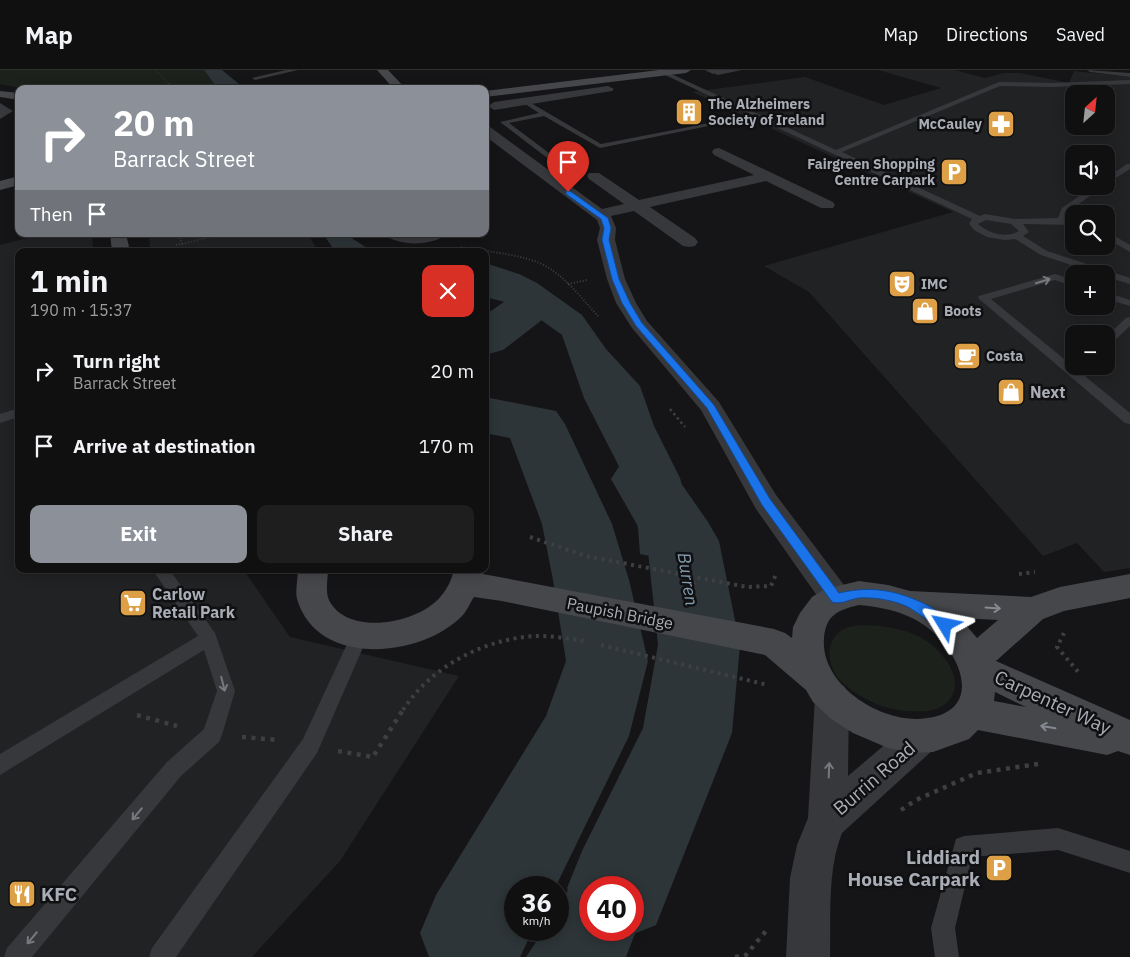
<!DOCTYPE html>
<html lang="en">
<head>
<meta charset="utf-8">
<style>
  :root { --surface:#101011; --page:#1e1e1f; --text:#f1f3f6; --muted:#9c9d9f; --line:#303031; --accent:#8c9099 }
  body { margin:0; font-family:"IBM Plex Sans",sans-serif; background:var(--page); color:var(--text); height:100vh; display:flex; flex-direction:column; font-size:19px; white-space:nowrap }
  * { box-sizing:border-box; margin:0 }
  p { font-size:16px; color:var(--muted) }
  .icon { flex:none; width:28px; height:28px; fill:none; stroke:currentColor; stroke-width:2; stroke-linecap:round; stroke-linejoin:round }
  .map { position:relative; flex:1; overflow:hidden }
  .details { position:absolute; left:15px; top:178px; width:474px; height:325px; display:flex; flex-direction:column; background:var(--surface); border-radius:10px; box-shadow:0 2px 12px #0003,0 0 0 1px var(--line) }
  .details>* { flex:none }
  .top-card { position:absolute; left:15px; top:15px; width:474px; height:152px; border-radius:10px; box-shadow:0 2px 12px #0003,0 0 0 1px var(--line); background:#8c9099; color:#fff; overflow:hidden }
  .needle { width:32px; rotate:27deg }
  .controls { position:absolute; left:1065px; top:15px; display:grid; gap:10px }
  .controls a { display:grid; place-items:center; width:50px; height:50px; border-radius:10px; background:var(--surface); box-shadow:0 2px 12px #0003,0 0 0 1px var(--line); font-size:25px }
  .speed { position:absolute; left:504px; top:806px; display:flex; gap:10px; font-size:25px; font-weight:700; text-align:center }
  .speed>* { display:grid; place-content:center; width:65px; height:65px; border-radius:50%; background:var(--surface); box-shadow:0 2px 12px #0003,0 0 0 1px var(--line); line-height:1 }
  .speed small { font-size:12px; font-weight:400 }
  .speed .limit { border:8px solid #d22; background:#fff; color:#111 }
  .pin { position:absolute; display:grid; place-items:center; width:42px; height:42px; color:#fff; margin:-51px -21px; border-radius:50% 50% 50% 0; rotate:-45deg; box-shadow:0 0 5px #0007 }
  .pin .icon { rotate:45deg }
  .me { position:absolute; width:55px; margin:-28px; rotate:305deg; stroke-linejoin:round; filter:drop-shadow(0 0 4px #0008) }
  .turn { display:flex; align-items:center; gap:18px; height:105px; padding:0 15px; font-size:22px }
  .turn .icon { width:65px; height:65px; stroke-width:2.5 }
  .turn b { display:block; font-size:35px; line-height:42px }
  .then { display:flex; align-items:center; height:48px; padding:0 15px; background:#0003; gap:10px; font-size:19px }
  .round { display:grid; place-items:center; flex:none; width:52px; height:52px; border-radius:10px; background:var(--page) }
  .overview { display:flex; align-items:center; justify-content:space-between; height:85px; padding:0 15px }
  h1 { font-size:30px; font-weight:700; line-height:38px }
  .cta { display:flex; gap:10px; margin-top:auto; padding:10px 15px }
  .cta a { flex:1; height:58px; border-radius:10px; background:var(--accent); color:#fff; font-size:20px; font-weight:700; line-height:58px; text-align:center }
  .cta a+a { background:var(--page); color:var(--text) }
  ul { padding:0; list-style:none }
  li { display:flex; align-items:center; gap:15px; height:75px; padding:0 15px }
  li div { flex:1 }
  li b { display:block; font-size:19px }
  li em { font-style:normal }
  header { display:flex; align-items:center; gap:30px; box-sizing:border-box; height:70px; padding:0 25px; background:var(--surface); border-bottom:1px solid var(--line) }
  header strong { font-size:24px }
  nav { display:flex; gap:28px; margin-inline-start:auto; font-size:18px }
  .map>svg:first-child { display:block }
  .built { fill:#212224; fill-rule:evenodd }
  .green { fill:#1c211c }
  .water { fill:#2d3539; fill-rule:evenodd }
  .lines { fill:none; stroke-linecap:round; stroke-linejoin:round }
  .river { fill:#2d3539; fill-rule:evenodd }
  .path-far4 { stroke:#3d3f42; stroke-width:1; stroke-dasharray:1 2; stroke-linecap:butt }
  .path-far3 { stroke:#3d3f42; stroke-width:2; stroke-dasharray:1 2; stroke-linecap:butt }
  .path-far2 { stroke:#3d3f42; stroke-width:2.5; stroke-dasharray:2.5 3; stroke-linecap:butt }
  .path-far1 { stroke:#3d3f42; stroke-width:4; stroke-dasharray:3 4.5; stroke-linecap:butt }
  .path { stroke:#3d3f42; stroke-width:4.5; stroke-dasharray:4 5.5; stroke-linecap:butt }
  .lane { fill:#37383b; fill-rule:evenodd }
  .street { fill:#37383b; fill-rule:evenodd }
  .secondary { fill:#45474b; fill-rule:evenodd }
  .oneway { stroke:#76787e }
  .oneway2 { stroke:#868990 }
  .route { fill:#1a73e8; stroke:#114b97 }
  .labels { text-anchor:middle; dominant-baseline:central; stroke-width:5; stroke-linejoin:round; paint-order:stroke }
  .far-poi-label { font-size:14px; font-weight:bold; fill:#a9adb5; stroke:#101012; text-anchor:start }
  .poi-label { font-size:16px; font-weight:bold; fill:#a9adb5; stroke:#101012; text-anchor:start }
  .street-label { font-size:16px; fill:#a9adb5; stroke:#101012 }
  .water-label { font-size:18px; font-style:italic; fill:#839cad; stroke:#101012 }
  .near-street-label { font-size:19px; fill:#a9adb5; stroke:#101012 }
  .near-poi-label { font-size:19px; font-weight:bold; fill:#a9adb5; stroke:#101012; text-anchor:end }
</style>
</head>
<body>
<header>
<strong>Map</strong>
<nav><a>Map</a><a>Directions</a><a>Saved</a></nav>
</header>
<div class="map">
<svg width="1130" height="887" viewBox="0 0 1130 887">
  <rect width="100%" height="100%" fill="#151517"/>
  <path class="built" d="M878 0H955L985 8 1003 3H1020L1069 13 1074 1 1130 7V498L1104 502 1077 473 1043 486 809 222 764 196 953 142 692 22 805 7 884 35 941 18ZM1074 24H1106V56H1074ZM1074 84H1106V116H1074ZM1074 144H1106V176H1074ZM1074 204H1106V236H1074ZM1074 264H1106V296H1074Z
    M43 164H92L93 181H19V499H243L290 567 459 606 340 791 252 887H0V175Z
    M149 164H308L318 181H150Z"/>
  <path class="green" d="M0 0H204L218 19H25L0 14Z
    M861 555C882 555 901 558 920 567 942 578 973 616 942 636 933 642 919 642 909 641 885 641 857 627 840 610 826 596 824 567 846 558 850 556 856 556 861 555Z"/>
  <path class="water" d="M204 0H222L245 19H218Z
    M323 164H350L353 169 372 181H335Z
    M485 193 519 204 537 213 582 245 606 279 640 316 654 356 680 408 705 497 640 484 638 458 628 414 584 328 562 265 537 247 509 233 485 227Z
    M664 602 719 614 718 649 626 887H526L544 860H558V839L634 691ZM590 818H632V860H590Z"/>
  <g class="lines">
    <path class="river" d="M534 218 551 223 558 233 551 243 503 280 485 285V245L517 223Z
      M485 327 556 341 565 354 612 454 629 510 648 591 629 666 555 818H515V860H533L520 887H429L420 863 436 825 546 646 566 591 553 510 542 454 510 368 485 363Z
      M644 387 667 393 708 452 719 471 740 575 732 663 656 855 619 870 594 860H632V818H590V858L582 855 567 818 582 781 643 658 658 575 647 472 611 409 621 393Z"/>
    <path class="path-far4" d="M156 0 167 13 188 19"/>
    <path class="path-far3" d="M182 174 223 164 233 165
      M176 175 182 174 178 164
      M461 177C486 182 527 184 549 198 568 210 583 230 599 247
      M568 214 587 210"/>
    <path class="path-far2" d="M670 339 685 357"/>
    <path class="path-far1" d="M530 467 586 486 747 517 771 516 777 502
      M1019 504 1035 502
      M692 522 694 508
      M1064 563 1057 577 1080 604
      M601 575 768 615
      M403 640C431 596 487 567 539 566 554 566 570 569 585 571"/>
    <path class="path" d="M137 645 177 656
      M242 667 278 670
      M338 681 373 687 404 638
      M901 740 916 730 977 703 1038 694
      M735 887 745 886 766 861"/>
    <path class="lane" d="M286 0H298L255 10 252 8Z
      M711 0H742L718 5 711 2Z
      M1087 0 1130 3V7L1090 2Z
      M665 1 836 80 999 12 1053 13 1130 10V14L1053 17 1000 16 842 82 980 146 985 144 1015 149 1058 148 1062 138 1094 116H1104L1069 141 1067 149H1074V155L1023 154 1029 162 1023 166 1047 181 1130 208V214L1106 207V204H1098L1041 185 1015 169 1005 170 987 167 974 160 969 154 972 149 663 4ZM986 150 1011 154 1019 161C1006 169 988 163 978 154Z
      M524 29 601 74 730 49 733 51 600 78 544 46 509 53 553 86V90H550L500 52 539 43 522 32 521 31Z
      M1127 94H1130V99L1106 114V108Z
      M1106 161 1130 175V182L1106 168Z
      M384 164 416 167 447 164C433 176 398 177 384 164Z
      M1055 204 1074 210V217L1055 210 991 229 1130 343V354L1125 353 978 228 979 226Z
      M1106 222 1130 230V236L1106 229Z
      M1130 247V256L1110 275 1106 276V267L1126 248Z
      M19 338V347L0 353V344Z
      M152 499H169L215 563 235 621 222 665 219 672 181 706 32 887H4L7 878 167 692 204 659 217 621 204 580 0 705V684L198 566Z
      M359 559 365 561 368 566 317 683 176 887H149L152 878 303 669 353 561Z
      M1058 758 1130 781V803L1058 780 972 787 955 858 959 887H935L931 858 956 769 964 766Z"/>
    <path class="street" d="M705 0H718V1L713 4Z
      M608 16 614 19 612 21 494 40 488 36 494 32Z
      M0 33 13 41 0 49Z
      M485 56 490 57 602 139 624 134 589 109 587 106 589 103H599L639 130 754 105 714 85 712 82 714 79 719 78 833 132 835 135 833 138H821L766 111 650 137 695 168 698 172 695 176 689 177 683 176 634 141 611 146 616 158 615 170 625 209 636 233 647 251 719 332 776 425 847 519 851 528 847 537 836 540 825 537 756 439 701 340 632 258 616 233 607 209 597 170 600 158 597 150 485 66Z
      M832 611 844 616 849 627 848 706 908 655 921 650 934 655 939 667 934 679 842 763C827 801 831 846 830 887H786L790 808 797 775 808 748 815 627 820 616Z"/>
    <path class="secondary" d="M377 0H388L406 19H394Z
      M659 0H691L686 3 485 27V21Z
      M0 21 19 23V30L0 27Z
      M19 106V115L0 120V111Z
      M110 164H126L130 181H112Z
      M298 499H328C328 508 325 521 329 530 347 567 419 554 441 526 448 518 452 509 454 499H484L483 504 774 559 785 563 792 568 793 557 800 543 812 527 825 519 859 511 888 515 910 521 1031 527 1060 517 1130 504V528L1064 541 1043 549 996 591 1130 650V685L1118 681 1107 685 978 660 969 669 933 682 912 683 888 678 853 663 831 649 813 632 806 620 765 585 502 531 474 527C470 533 467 541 462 546 421 588 317 598 297 529 295 521 298 508 298 499ZM859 535C881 537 902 541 921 553 962 579 989 646 918 649 876 650 820 613 824 568 826 544 839 540 859 535ZM960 548 998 550 977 568ZM995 622 1026 637 994 631Z"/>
  </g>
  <defs><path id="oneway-shaft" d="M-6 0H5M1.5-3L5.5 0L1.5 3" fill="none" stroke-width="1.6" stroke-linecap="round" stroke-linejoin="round" transform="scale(1.25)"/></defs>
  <g class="oneway">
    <use href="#oneway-shaft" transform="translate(1043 211) rotate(-17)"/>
    <use href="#oneway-shaft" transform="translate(223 614) rotate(76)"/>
    <use href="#oneway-shaft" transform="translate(829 700) rotate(-88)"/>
    <use href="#oneway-shaft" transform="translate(137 744) rotate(130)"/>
    <use href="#oneway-shaft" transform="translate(32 868) rotate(130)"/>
  </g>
  <g class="oneway2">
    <use href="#oneway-shaft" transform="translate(993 538) rotate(4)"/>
    <use href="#oneway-shaft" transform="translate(1048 657) rotate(-170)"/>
  </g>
  <path class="route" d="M566 121H570L608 148 611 158 609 170 619 209 630 233 642 253 714 335 770 429 839 523C874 515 900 521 931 537 939 542 948 547 952 555L950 559C940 562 917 541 906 536 892 530 874 527 859 528 850 529 841 535 832 532L762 435 707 338 636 256 622 233 612 209 602 170 604 158 601 149 566 124Z"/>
  <defs>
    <g id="building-square" transform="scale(1.4375)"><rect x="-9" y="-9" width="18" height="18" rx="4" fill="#dea046" stroke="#101012"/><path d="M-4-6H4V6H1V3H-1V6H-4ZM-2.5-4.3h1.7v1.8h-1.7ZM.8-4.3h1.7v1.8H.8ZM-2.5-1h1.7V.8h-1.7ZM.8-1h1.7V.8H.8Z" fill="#fff"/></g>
    <g id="pharmacy-square" transform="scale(1.4375)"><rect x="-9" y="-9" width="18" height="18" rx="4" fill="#dea046" stroke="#101012"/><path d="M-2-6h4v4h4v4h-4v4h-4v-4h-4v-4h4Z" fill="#fff"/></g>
    <g id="parking-square" transform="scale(1.4375)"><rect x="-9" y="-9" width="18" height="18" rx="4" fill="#dea046" stroke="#101012"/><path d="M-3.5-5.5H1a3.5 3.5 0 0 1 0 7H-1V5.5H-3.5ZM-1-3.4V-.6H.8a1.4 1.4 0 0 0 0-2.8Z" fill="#fff"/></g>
    <g id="theatre-square" transform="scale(1.4375)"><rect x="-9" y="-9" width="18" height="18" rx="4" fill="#dea046" stroke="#101012"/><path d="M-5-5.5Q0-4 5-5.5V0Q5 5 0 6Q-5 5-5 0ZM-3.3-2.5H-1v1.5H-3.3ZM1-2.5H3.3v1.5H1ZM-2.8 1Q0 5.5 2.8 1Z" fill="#fff"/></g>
    <g id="shop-square" transform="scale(1.4375)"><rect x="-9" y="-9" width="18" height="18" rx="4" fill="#dea046" stroke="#101012"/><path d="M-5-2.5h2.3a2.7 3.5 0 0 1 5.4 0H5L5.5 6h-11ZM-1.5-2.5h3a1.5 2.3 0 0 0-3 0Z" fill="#fff"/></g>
    <g id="cafe-square" transform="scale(1.4375)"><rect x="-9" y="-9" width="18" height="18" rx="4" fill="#dea046" stroke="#101012"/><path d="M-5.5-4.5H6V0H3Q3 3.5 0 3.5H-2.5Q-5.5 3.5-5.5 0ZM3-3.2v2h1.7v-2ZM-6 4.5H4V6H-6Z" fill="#fff"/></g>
    <g id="supermarket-square" transform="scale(1.4375)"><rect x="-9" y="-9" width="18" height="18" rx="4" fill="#dea046" stroke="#101012"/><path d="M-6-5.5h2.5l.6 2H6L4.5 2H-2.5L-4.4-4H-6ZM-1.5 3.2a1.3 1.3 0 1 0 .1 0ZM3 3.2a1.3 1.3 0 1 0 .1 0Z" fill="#fff"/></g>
    <g id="restaurant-square" transform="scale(1.4375)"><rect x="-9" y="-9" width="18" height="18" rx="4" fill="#dea046" stroke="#101012"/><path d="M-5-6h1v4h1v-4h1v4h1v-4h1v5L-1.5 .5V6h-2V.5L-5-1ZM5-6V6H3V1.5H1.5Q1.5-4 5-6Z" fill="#fff"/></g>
  </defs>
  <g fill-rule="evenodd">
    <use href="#building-square" x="689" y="42"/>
    <use href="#pharmacy-square" x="1001" y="54"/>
    <use href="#parking-square" x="954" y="102"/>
    <use href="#theatre-square" x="902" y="214"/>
    <use href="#shop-square" x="925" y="241"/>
    <use href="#cafe-square" x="967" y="286"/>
    <use href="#shop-square" x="1011" y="322"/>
    <use href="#supermarket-square" x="133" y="533"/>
    <use href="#parking-square" x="999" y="798"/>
    <use href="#restaurant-square" x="22" y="824"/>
  </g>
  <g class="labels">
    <g class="far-poi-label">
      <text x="708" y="34">The Alzheimers<tspan x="708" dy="16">Society of Ireland</tspan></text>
      <text x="982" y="54" text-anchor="end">McCauley</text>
      <text x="935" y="94" text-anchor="end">Fairgreen Shopping<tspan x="935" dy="16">Centre Carpark</tspan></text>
      <text x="921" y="214">IMC</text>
      <text x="944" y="241">Boots</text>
      <text x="986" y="286">Costa</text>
    </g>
    <g class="poi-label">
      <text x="1030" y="322">Next</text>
      <text x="152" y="524">Carlow<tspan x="152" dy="18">Retail Park</tspan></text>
    </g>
    <g class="street-label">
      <text transform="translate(620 543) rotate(11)">Paupish Bridge</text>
    </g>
    <g class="water-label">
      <text transform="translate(688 509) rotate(81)">Burren</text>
    </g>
    <g class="near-street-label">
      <text transform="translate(1053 632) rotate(25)">Carpenter Way</text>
      <text transform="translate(874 708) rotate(-41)">Burrin Road</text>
    </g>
    <g class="near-poi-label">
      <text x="980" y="787">Liddiard<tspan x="980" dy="22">House Carpark</tspan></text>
      <text x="41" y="824" text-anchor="start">KFC</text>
    </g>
  </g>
</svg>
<div class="controls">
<a><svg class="needle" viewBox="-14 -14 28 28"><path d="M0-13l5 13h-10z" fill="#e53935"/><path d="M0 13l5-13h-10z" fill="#9c9d9f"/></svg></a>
<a><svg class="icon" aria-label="sound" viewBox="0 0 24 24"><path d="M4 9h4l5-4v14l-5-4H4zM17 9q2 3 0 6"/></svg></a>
<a><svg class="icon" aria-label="search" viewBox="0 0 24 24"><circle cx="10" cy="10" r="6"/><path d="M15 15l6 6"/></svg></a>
<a>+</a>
<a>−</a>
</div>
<div class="speed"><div>36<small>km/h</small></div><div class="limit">40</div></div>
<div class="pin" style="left:568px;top:122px;background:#d93025"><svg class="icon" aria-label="arrive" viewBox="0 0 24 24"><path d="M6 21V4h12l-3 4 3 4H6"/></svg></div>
<svg class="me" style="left:945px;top:555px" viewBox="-20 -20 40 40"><path d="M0-17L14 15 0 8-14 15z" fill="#1a73e8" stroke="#fff" stroke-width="4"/></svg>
<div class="top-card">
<div class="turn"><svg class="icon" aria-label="right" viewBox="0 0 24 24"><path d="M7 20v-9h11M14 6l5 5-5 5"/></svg><div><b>20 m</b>Barrack Street</div></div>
<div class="then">Then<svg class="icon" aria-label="arrive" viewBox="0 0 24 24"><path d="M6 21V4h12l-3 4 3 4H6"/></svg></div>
</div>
<section class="details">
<div class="overview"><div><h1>1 min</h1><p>190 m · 15:37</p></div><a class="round" style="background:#d93025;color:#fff"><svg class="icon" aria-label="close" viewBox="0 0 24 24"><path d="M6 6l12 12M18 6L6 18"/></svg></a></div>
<ul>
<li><svg class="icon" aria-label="right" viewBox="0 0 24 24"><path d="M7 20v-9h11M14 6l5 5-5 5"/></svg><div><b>Turn right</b><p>Barrack Street</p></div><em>20 m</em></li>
<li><svg class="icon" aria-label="arrive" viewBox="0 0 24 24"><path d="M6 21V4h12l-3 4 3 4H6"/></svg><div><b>Arrive at destination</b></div><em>170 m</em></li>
</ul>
<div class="cta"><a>Exit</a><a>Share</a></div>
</section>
</div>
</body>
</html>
